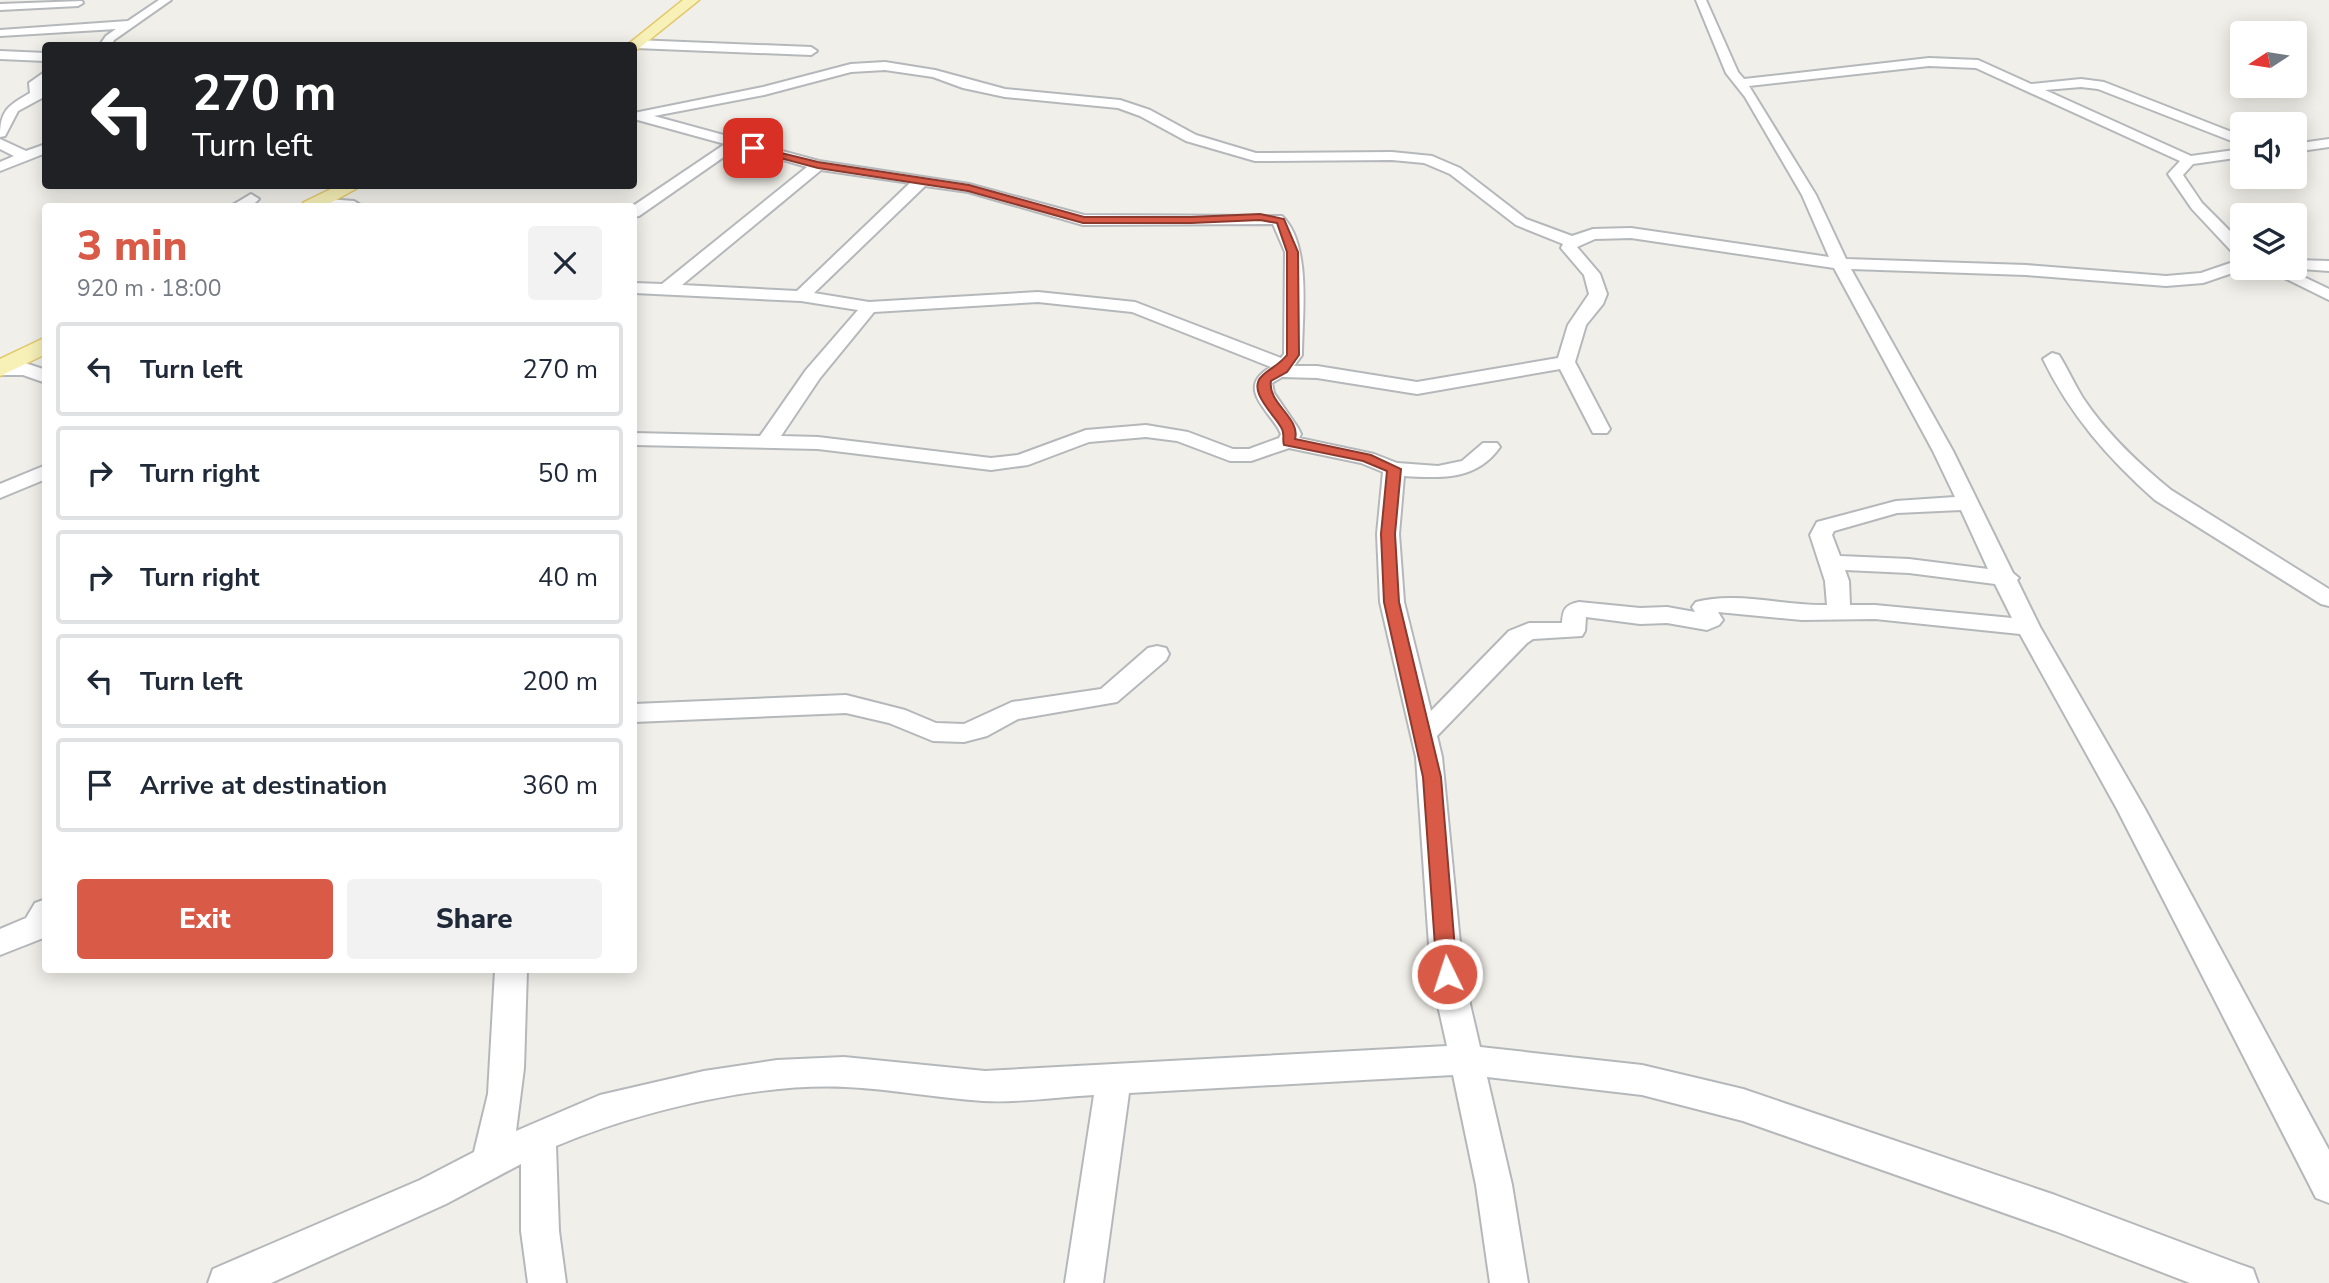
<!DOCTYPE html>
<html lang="en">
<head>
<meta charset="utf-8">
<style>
  :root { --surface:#fff; --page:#f2f2f3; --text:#1f2937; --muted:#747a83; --line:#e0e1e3; --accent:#d85a47 }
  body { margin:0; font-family:"Nunito Sans",sans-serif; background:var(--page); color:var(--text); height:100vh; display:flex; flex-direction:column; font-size:26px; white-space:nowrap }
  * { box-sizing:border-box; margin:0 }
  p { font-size:23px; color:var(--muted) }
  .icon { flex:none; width:38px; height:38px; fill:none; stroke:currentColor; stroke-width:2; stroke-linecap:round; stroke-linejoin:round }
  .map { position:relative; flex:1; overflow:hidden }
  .panel { position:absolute; left:42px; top:203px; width:595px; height:770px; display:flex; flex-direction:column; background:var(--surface); border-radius:7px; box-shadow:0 4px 18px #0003 }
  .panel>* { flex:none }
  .banner { position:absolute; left:42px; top:42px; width:595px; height:147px; border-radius:7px; box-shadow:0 4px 18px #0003; background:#202124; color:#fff; overflow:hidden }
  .needle { width:46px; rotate:258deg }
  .fabs { position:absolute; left:2230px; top:21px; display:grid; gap:14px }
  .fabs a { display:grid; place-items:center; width:77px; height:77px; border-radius:7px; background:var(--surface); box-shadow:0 4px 18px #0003; font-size:35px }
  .pin { position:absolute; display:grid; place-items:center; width:60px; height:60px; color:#fff; margin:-30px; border-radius:14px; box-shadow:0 4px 10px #0006 }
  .me { position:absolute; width:77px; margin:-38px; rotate:356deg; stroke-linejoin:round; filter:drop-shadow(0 0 5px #0008) }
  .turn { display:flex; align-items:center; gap:24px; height:147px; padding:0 35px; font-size:32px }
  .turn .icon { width:91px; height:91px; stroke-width:2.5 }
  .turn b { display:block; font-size:49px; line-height:60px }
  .round { display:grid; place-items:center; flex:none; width:74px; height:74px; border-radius:7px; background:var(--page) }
  .headline { display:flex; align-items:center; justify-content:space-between; height:119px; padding:0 35px }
  h1 { font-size:42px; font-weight:800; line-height:52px; color:var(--accent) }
  .primary-button { display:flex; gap:14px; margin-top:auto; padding:14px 35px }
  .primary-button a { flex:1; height:80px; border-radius:7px; background:var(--accent); color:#fff; font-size:28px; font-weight:800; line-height:80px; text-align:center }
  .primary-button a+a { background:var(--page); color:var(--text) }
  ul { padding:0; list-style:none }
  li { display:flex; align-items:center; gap:21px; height:94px; margin:0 14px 10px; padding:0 21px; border:4px solid var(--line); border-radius:7px }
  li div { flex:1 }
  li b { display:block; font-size:26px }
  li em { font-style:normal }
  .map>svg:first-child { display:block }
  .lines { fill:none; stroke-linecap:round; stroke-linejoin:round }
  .minor-casing { stroke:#b5b8bb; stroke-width:4 }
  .major-casing { stroke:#e3c96e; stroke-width:3 }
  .minor { fill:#fff; fill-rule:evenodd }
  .major { fill:#f7f0b7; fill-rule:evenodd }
  .route { fill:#d85a47; stroke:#8c3a2e; stroke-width:2 }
</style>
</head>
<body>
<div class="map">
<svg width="2329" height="1283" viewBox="0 0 2329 1283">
  <rect width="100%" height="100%" fill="#f0efe9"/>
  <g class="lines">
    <g class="minor-casing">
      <path id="minor" d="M159 0H171L114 40 111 46H99L106 36 116 29 0 36V30L128 21Z
        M1696 0H1706L1738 72 1744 79 1929 58 1978 60 2031 84 2081 79 2104 82 2242 136V145L2098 89 2081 87 2045 90 2191 156 2242 149V157L2193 164 2183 175 2202 203 2242 243V258L2236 256 2192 209 2168 174 2180 161 1976 68 1929 66 1749 86 1816 195 1846 259 2026 265 2166 276 2201 273 2242 259V268H2247L2203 283 2166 286 2026 275 1851 269 1953 451 2013 573 2019 578 2017 580 2040 627 2145 809 2329 1150V1203L2316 1198 2117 809 2020 634 1875 619 1802 620 1718 612 1723 620 1719 625 1707 630 1667 623 1640 624 1586 617 1585 631 1582 636 1533 639 1527 643 1437 736 1442 757 1463 974 1480 1047 1642 1065 1743 1089 2055 1195 2239 1264 2253 1269 2258 1283H2190L2055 1231 1743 1121 1642 1095 1487 1077 1512 1185 1528 1283H1490L1476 1185 1453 1075 1129 1093 1103 1283H1065L1094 1095C1058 1097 1019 1103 983 1101 937 1098 891 1089 845 1087 754 1083 639 1111 556 1146L559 1231 566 1283H528L521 1231V1164L446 1204 271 1283H208L213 1269 420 1180 474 1152 488 1094 495 970H527L524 1068 516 1131 600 1095 704 1071 777 1060 844 1057 985 1071 1447 1046 1431 974 1416 757 1380 602 1377 534 1383 472 1361 463 1289 448 1251 461H1230L1177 441 1146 437 1089 442 1028 465 991 470 818 449 634 445V433L760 436 806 370 858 310 801 301 634 293V283L662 284 807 167 738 147 639 216 634 217 633 206 725 144 634 119V113L763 87 851 64 885 62 935 70 1005 89 1120 100 1150 110 1196 135 1256 153 1392 152 1432 156 1460 168 1526 219 1572 236 1593 229 1631 228 1829 257 1802 195 1745 97 1726 73ZM885 70 933 77 963 88 1005 97 1118 108 1140 116 1186 141 1255 161 1392 160 1424 163 1450 174 1516 225 1563 244 1561 248 1584 275 1589 294 1568 325 1558 358 1417 382 1317 366H1294L1302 355C1302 316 1312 245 1282 216L1084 215 969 184 819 161 654 116 764 95 851 72ZM821 170 910 183 797 291 682 285ZM925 186 968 192 1083 225 1273 224 1285 252 1284 354 1281 358 1135 302 1038 292 869 302 814 293ZM1631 238 1834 268 1933 451 1955 497 1896 501 1817 522 1810 535 1825 581 1827 605C1784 606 1737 591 1696 602L1692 607 1695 612 1667 607 1640 608 1579 602C1565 605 1563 609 1562 623H1529L1509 631 1431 711 1404 602 1399 534 1404 476C1441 478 1476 481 1500 447L1497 443H1483L1462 461 1438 466 1397 463 1374 454 1299 438 1301 434 1298 428 1274 393 1272 383 1282 377 1317 378 1417 394 1560 369 1593 433H1607L1610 429 1575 362 1586 325 1603 304 1607 294 1600 274 1577 247 1595 239ZM1038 302 1132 312 1271 367C1238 386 1263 405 1278 428L1281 434 1279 438 1249 449H1233L1188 432 1146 425 1086 430 1018 455 991 458 818 437 781 436 820 378 874 312ZM1961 510 1988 569 1909 559 1840 556 1832 535 1834 531 1897 513ZM1845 570 1909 573 1995 584 2012 618 1875 605H1850L1849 581Z
        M82 1 83 3 78 6 0 10V4Z
        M635 40 811 47 817 51 811 55 635 48 629 44Z
        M0 51 46 53V61L0 59Z
        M46 71 42 98 18 111 5 136 0 137C0 110 8 106 30 93L29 83Z
        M0 139 26 151 46 144V153L0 171V162L14 156 0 149Z
        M2329 139V147L2294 152V144Z
        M251 194 259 199C252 208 241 207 231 206Z
        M327 199 354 201 362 206H305L308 203Z
        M2294 260 2329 261V271L2288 268H2294Z
        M2264 268H2285L2329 289V300Z
        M2052 353 2059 355C2068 369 2074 384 2083 398 2107 434 2138 463 2171 490L2329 589V606L2321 604 2155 500C2109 459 2070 415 2043 359Z
        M0 363H25L46 370V383L23 375H0Z
        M46 465V479L0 498V484Z
        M1157 646 1166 648 1169 654 1166 660 1117 702 1018 719 987 736 964 742 933 741 889 723 846 713 634 722V704L846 695 905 710 936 723 964 724 1012 702 1101 689 1148 648Z
        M46 899V937L0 955V929L26 918 35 903Z"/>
    </g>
    <g class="major-casing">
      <path id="major" d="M683 0H699L638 49 634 50V46H626Z
        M337 186H361L325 206H301L304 202Z
        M46 337V354L0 376V359Z"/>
    </g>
    <use href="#minor" class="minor"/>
    <use href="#major" class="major"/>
  </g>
  <path class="route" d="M753 146 818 162 969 185 1084 217H1191L1260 214 1284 219 1298 252 1299 355 1287 372 1271 381C1267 403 1301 418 1295 439L1371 455 1401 469 1395 534 1399 602 1441 777 1457 974 1454 980 1447 982 1440 980 1437 974 1423 777 1384 602 1381 534 1387 471 1363 461 1284 445C1282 439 1285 435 1282 429 1276 416 1246 391 1262 376 1270 368 1279 365 1287 355V252L1277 223 1260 220 1191 223H1083L968 191 818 168 750 150V146Z"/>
</svg>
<div class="fabs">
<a><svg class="needle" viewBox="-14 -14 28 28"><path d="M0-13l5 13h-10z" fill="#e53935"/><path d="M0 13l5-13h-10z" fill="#747a83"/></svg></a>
<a><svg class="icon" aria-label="sound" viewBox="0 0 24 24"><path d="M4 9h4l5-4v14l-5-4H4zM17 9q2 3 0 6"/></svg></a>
<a><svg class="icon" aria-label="layers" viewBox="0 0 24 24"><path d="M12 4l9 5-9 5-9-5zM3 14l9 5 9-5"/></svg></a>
</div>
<div class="pin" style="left:753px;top:148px;background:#d93025"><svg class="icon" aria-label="arrive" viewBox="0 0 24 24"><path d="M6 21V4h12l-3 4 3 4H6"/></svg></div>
<svg class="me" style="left:1447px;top:974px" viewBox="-20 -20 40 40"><circle r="17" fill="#d85a47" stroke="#fff" stroke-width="3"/><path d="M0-11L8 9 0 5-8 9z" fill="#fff"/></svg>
<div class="banner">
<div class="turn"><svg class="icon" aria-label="left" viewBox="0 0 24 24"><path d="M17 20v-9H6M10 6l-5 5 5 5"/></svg><div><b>270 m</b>Turn left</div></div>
</div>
<section class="panel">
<div class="headline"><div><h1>3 min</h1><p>920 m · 18:00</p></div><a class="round"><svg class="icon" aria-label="close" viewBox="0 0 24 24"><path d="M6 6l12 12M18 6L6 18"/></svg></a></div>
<ul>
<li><svg class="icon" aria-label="left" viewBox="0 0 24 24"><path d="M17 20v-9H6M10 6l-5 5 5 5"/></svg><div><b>Turn left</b></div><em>270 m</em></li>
<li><svg class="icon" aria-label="right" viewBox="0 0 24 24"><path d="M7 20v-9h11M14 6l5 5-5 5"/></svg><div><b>Turn right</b></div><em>50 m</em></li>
<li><svg class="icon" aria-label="right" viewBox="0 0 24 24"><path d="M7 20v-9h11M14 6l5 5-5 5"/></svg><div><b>Turn right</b></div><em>40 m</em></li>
<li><svg class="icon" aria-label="left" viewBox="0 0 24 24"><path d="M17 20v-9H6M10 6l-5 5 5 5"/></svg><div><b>Turn left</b></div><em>200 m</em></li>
<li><svg class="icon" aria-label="arrive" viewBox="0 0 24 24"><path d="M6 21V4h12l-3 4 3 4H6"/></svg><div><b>Arrive at destination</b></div><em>360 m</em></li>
</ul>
<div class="primary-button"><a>Exit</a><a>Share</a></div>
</section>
</div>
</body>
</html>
